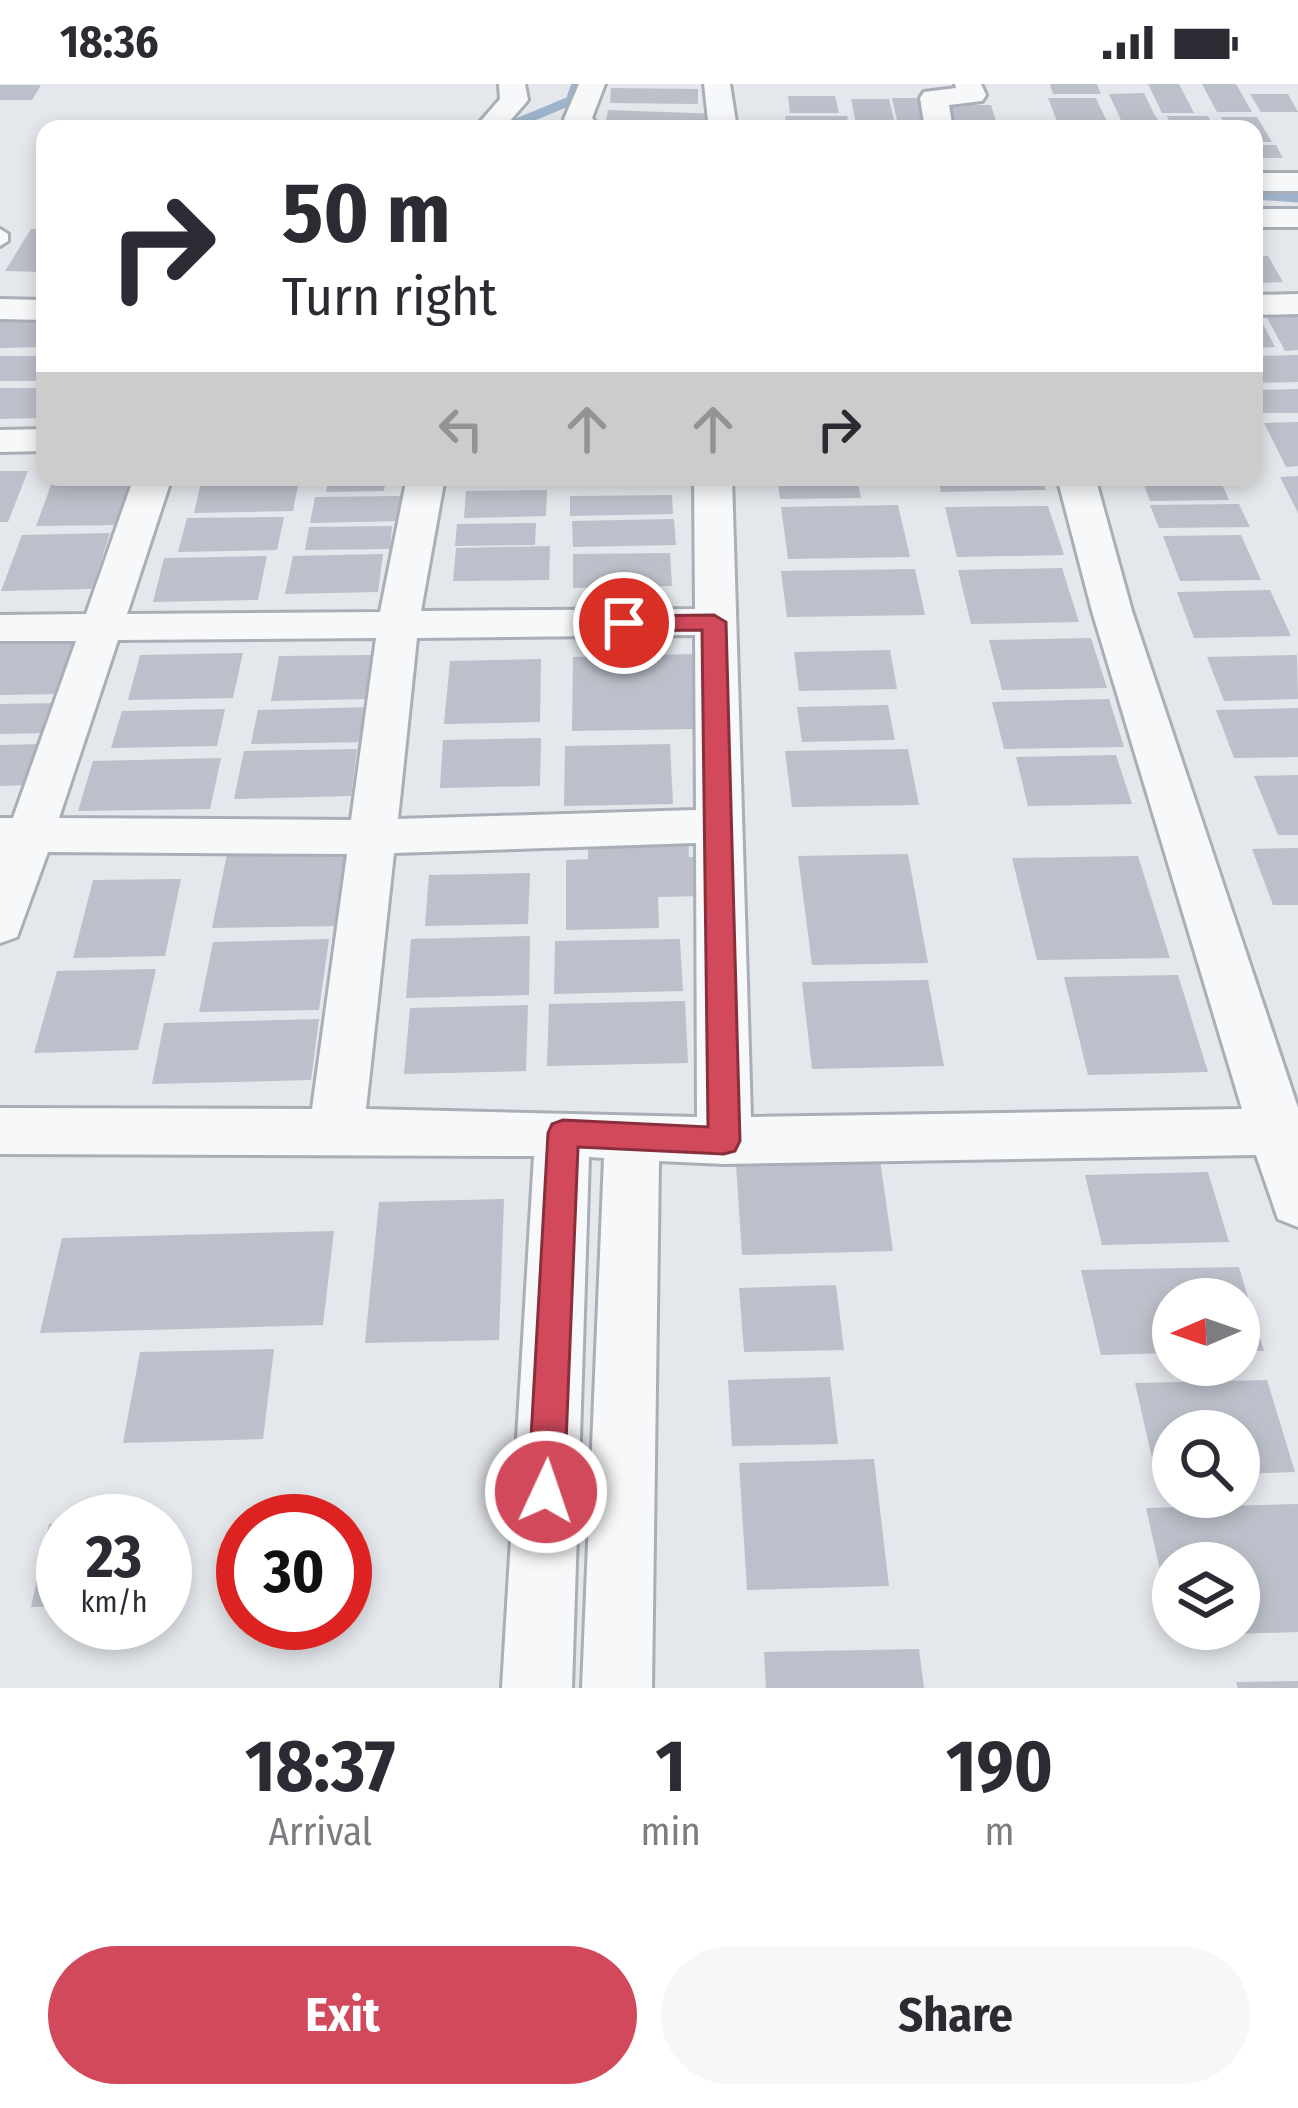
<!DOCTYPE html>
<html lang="en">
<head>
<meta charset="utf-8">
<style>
  :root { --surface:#fff; --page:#f7f7f7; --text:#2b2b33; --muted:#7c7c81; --accent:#d1495b }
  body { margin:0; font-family:"Fira Sans Condensed",sans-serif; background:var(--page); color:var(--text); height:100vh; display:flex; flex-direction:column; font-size:45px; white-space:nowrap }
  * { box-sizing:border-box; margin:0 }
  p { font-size:39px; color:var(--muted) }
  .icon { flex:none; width:66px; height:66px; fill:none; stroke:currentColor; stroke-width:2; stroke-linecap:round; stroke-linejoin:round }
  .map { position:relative; height:1604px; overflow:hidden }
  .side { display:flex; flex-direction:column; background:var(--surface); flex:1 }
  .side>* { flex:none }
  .banner { position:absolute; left:36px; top:36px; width:1227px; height:366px; border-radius:24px; box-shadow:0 6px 18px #0003; background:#fff; color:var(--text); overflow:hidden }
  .needle { width:78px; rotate:268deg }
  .fabs { position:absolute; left:1152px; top:1194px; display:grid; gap:24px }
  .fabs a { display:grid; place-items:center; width:108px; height:108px; border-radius:50%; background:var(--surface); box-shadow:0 6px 18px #0003; font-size:60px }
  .speed { position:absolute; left:36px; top:1410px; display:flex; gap:24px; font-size:60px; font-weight:700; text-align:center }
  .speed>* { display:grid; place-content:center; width:156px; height:156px; border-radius:50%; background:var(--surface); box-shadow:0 6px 18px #0003; line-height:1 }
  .speed small { font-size:30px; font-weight:400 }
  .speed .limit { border:18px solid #d22; background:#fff; color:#111 }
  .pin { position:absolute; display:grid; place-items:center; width:102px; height:102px; color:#fff; margin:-51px; border:6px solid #fff; border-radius:50%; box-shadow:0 3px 12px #0007 }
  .me { position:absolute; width:132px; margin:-66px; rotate:3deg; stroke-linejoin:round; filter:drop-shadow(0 0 9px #0008) }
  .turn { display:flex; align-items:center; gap:42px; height:252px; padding:0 48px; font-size:54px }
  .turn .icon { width:156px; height:156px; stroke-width:2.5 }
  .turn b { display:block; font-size:84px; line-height:102px }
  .lanes { display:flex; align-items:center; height:114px; padding:0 48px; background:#0003; justify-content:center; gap:60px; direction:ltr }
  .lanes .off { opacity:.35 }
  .eta { display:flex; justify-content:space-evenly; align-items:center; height:204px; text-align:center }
  .eta b { font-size:72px; font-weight:700; line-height:84px }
  .action { display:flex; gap:24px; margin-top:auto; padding:24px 48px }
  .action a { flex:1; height:138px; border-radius:72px; background:var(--accent); color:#fff; font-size:48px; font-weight:700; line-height:138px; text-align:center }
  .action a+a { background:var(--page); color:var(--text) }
  .status { display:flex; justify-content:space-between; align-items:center; height:84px; padding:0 60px; background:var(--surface); direction:ltr }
  .status svg { height:33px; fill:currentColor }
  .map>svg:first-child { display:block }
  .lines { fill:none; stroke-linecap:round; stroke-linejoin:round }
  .stream { stroke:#9fb4cc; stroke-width:9 }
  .building { fill:#bbc0ca }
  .lane-casing { stroke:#a9aeb7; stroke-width:6 }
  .street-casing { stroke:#a9aeb7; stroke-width:6 }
  .lane { fill:#f7f8fa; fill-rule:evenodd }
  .street { fill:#f7f8fa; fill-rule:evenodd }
  .route { fill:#d1495b; stroke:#882f3b; stroke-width:3 }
</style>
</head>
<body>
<div class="status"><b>18:36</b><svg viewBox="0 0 49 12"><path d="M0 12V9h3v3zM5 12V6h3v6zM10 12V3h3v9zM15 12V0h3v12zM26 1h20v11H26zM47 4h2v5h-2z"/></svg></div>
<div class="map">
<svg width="1298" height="1604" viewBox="0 0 1298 1604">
  <rect width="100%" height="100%" fill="#e4e7ec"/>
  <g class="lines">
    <path class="stream" d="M502 45 570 17 576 0
      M1254 111 1298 114"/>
  </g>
  <path class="building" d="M1050 0H1097L1101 10H1053Z
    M1148 0H1179L1194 29H1162Z
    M1202 0H1236L1252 28H1217Z
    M0 1H41L32 16H0Z
    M611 4 698 5V20L610 19Z
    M1144 9 1154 30 1165 45H1125L1109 10Z
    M1250 10H1288L1298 28H1261Z
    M788 12H835L839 29H790Z
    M892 14H924L933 45H899Z
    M1048 14H1096L1108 40H1058Z
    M851 15H889L896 45H857Z
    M945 21H991L997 40H950Z
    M608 26 718 30 715 45 605 42Z
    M785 32H847L850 45H787Z
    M1167 32H1208L1215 45H1173Z
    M1221 33H1257L1272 58H1254V45H1227Z
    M1254 61H1276L1283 74H1254Z
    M31 145H45L43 188 5 187Z
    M1254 172H1268L1283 198 1254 199Z
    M1254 223 1275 263 1254 264Z
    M1266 232H1298V266L1285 267Z
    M45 237V263L0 264V238Z
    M1298 271V298L1254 299V272Z
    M0 272H45V297H0Z
    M0 304H45L43 334 0 335Z
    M1298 305V329H1262L1254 313V306Z
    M1298 338V382L1286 383 1264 339Z
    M0 387H28L8 438H0Z
    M1298 392V429L1280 393Z
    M54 393H137L122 441 36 442Z
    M386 393 384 407 326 408 329 394Z
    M464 393H554V397L463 399Z
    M579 393H675V401L579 402Z
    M777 393H857L861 414 780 415Z
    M938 393H1041L1046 406 941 408Z
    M1141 393H1219L1229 416 1150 417Z
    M299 396 293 427 194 429 201 398Z
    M547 406 546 432 464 434 466 407Z
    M672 411 673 430 570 432V412Z
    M403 412 400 437 310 439 315 413Z
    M1239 420 1250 443 1159 444 1150 421Z
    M898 421 910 473 788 475 781 423Z
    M1048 422 1064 471 957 473 945 423Z
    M284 433 277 466 178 468 187 434Z
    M674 435 676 461 573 463 572 437Z
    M536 439 535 461 455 462 457 440Z
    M392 442 390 465 305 466 309 443Z
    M110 449 92 505 1 507 22 451Z
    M1241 451 1261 496 1180 497 1163 452Z
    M550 462 549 496 453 497 456 464Z
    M670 469 672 502 573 504V470Z
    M383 470 378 508 285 510 293 472Z
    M267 472 258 516 153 518 164 474Z
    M1062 484 1079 538 971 540 958 486Z
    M915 485 925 531 787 533 781 487Z
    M1270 506 1291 552 1194 554 1177 508Z
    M1091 554 1107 604 1002 606 989 556Z
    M78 555 60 610 0 611V557Z
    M890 566 897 605 799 607 794 568Z
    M243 569 233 614 128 616 140 571Z
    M692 570 696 645 572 647 573 573Z
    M374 571 368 615 271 617 279 572Z
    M1297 571 1298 615 1224 617 1207 573Z
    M541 575 540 638 444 640 450 577Z
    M1109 615 1124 663 1004 665 992 618Z
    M59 619 50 649 0 650V620Z
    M888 621 895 656 802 658 797 623Z
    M372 623 367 658 251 660 258 626Z
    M1298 624V673L1234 674 1216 626Z
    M225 625 217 662 111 664 122 627Z
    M541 654 540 702 440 704 443 656Z
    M43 660 30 701 0 702V661Z
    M670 660 673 720 564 722 565 662Z
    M357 665 351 712 234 715 244 667Z
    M908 665 919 721 792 723 785 667Z
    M1116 671 1132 720 1028 722 1016 673Z
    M221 674 210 725 78 727 93 677Z
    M1298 691V751H1278L1254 692Z
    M688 750 689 773H702L705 812 658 813 659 844 566 846V776L588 775V752Z
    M351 762 341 842 212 844 228 765Z
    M1298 764V821H1273L1252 765Z
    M908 770 928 879 812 881 798 772Z
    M1138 772 1170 874 1037 876 1012 774Z
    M530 789 528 840 425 842 429 791Z
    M181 795 165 872 73 874 93 796Z
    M530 852 529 911 406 914 411 855Z
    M329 855 319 926 199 928 213 858Z
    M680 855 683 907 554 910 555 857Z
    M156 885 138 966 34 969 57 887Z
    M1178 891 1208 988 1088 991 1064 893Z
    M928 896 944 982 812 985 802 898Z
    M685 917 688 979 547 982 549 920Z
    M528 921 526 987 404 990 410 924Z
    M319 935 311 996 152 1000 164 939Z
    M880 1076 893 1167 742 1171 736 1080Z
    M1208 1088 1229 1158 1102 1161 1085 1091Z
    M504 1115 499 1256 365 1259 379 1118Z
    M334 1147 323 1241 40 1249 62 1154Z
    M1239 1183 1264 1267H1239V1215H1173V1269L1101 1271 1081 1186Z
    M836 1201 844 1266 744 1268 739 1204Z
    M274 1265 263 1355 123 1359 140 1268Z
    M830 1293 838 1360 732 1362 728 1296Z
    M1267 1296 1295 1388 1239 1390V1347H1173V1392H1156L1135 1299Z
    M874 1375 889 1502 747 1506 739 1379Z
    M1298 1420V1548L1175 1552 1173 1545H1239V1479H1173L1171 1535 1146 1424Z
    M63 1439V1522L31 1523 49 1440Z
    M919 1565 924 1604H766L764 1568Z
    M1298 1597V1604H1238L1236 1598Z"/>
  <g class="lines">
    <g class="lane-casing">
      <path id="lane" d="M0 145 8 150V157L0 162Z"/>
    </g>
    <g class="street-casing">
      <path id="street" d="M499 0H525L528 16 503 45H474L500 15Z
        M579 0H605L592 34 601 45H572L564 35Z
        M704 0H730L737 45H709Z
        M955 0H981L986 11 982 17 949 21 953 45H925L920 14 924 8 956 4Z
        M1254 89H1298V107H1254Z
        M1254 125H1298V143H1254Z
        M1298 210V230L1254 231V211Z
        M0 215 45 216V236L0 235Z
        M45 345V367L0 368V346Z
        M134 393H172L127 530 380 528 407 393H445L421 527 695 525 694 393H732L751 1033 1242 1025 1092 527 1057 393H1095L1132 527 1298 1024V1143L1278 1135 1256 1071 724 1080 659 1077 652 1604H582L604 1074 589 1073 572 1604H502L534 1072 0 1070V1024L312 1025 347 770 48 768 17 853 0 859V734H13L76 557H0V531L86 530ZM695 551 696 726 398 735 417 554ZM376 554 351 736 59 734 118 556ZM696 759 697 1033 366 1025 394 769Z"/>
    </g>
    <use href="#lane" class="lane"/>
    <use href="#street" class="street"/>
  </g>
  <path class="route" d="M714 531 726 538 740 1057 735 1067 724 1070 578 1063 564 1408 559 1421 546 1426 533 1421 528 1408 548 1049 552 1040 563 1036 708 1043 702 546 624 547 612 539 624 532Z"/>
</svg>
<div class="fabs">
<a><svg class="needle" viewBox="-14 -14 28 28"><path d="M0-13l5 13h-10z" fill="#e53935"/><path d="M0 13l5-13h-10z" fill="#7c7c81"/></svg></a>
<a><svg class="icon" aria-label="search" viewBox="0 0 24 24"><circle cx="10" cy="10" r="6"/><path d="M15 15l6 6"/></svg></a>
<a><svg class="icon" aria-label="layers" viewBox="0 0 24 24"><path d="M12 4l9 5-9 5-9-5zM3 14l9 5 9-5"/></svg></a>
</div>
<div class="speed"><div>23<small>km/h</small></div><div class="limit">30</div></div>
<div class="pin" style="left:624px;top:539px;background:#d93025"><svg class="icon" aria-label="arrive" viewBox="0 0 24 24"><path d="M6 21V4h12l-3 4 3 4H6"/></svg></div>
<svg class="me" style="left:546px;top:1408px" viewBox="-20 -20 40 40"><circle r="17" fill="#d1495b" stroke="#fff" stroke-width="3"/><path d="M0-11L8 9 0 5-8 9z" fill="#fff"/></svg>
<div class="banner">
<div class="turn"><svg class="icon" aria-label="right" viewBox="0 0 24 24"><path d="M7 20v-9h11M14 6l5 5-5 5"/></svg><div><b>50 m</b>Turn right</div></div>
<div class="lanes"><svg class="icon off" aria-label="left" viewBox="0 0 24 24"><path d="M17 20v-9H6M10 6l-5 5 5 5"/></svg><svg class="icon off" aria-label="ahead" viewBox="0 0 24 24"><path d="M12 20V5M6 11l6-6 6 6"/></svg><svg class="icon off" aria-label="ahead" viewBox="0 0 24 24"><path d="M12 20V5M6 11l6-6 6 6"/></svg><svg class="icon" aria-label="right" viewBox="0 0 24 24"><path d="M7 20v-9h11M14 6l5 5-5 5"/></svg></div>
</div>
</div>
<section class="side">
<div class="eta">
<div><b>18:37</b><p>Arrival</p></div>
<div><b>1</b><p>min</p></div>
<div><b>190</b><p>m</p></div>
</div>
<div class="action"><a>Exit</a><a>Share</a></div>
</section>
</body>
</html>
